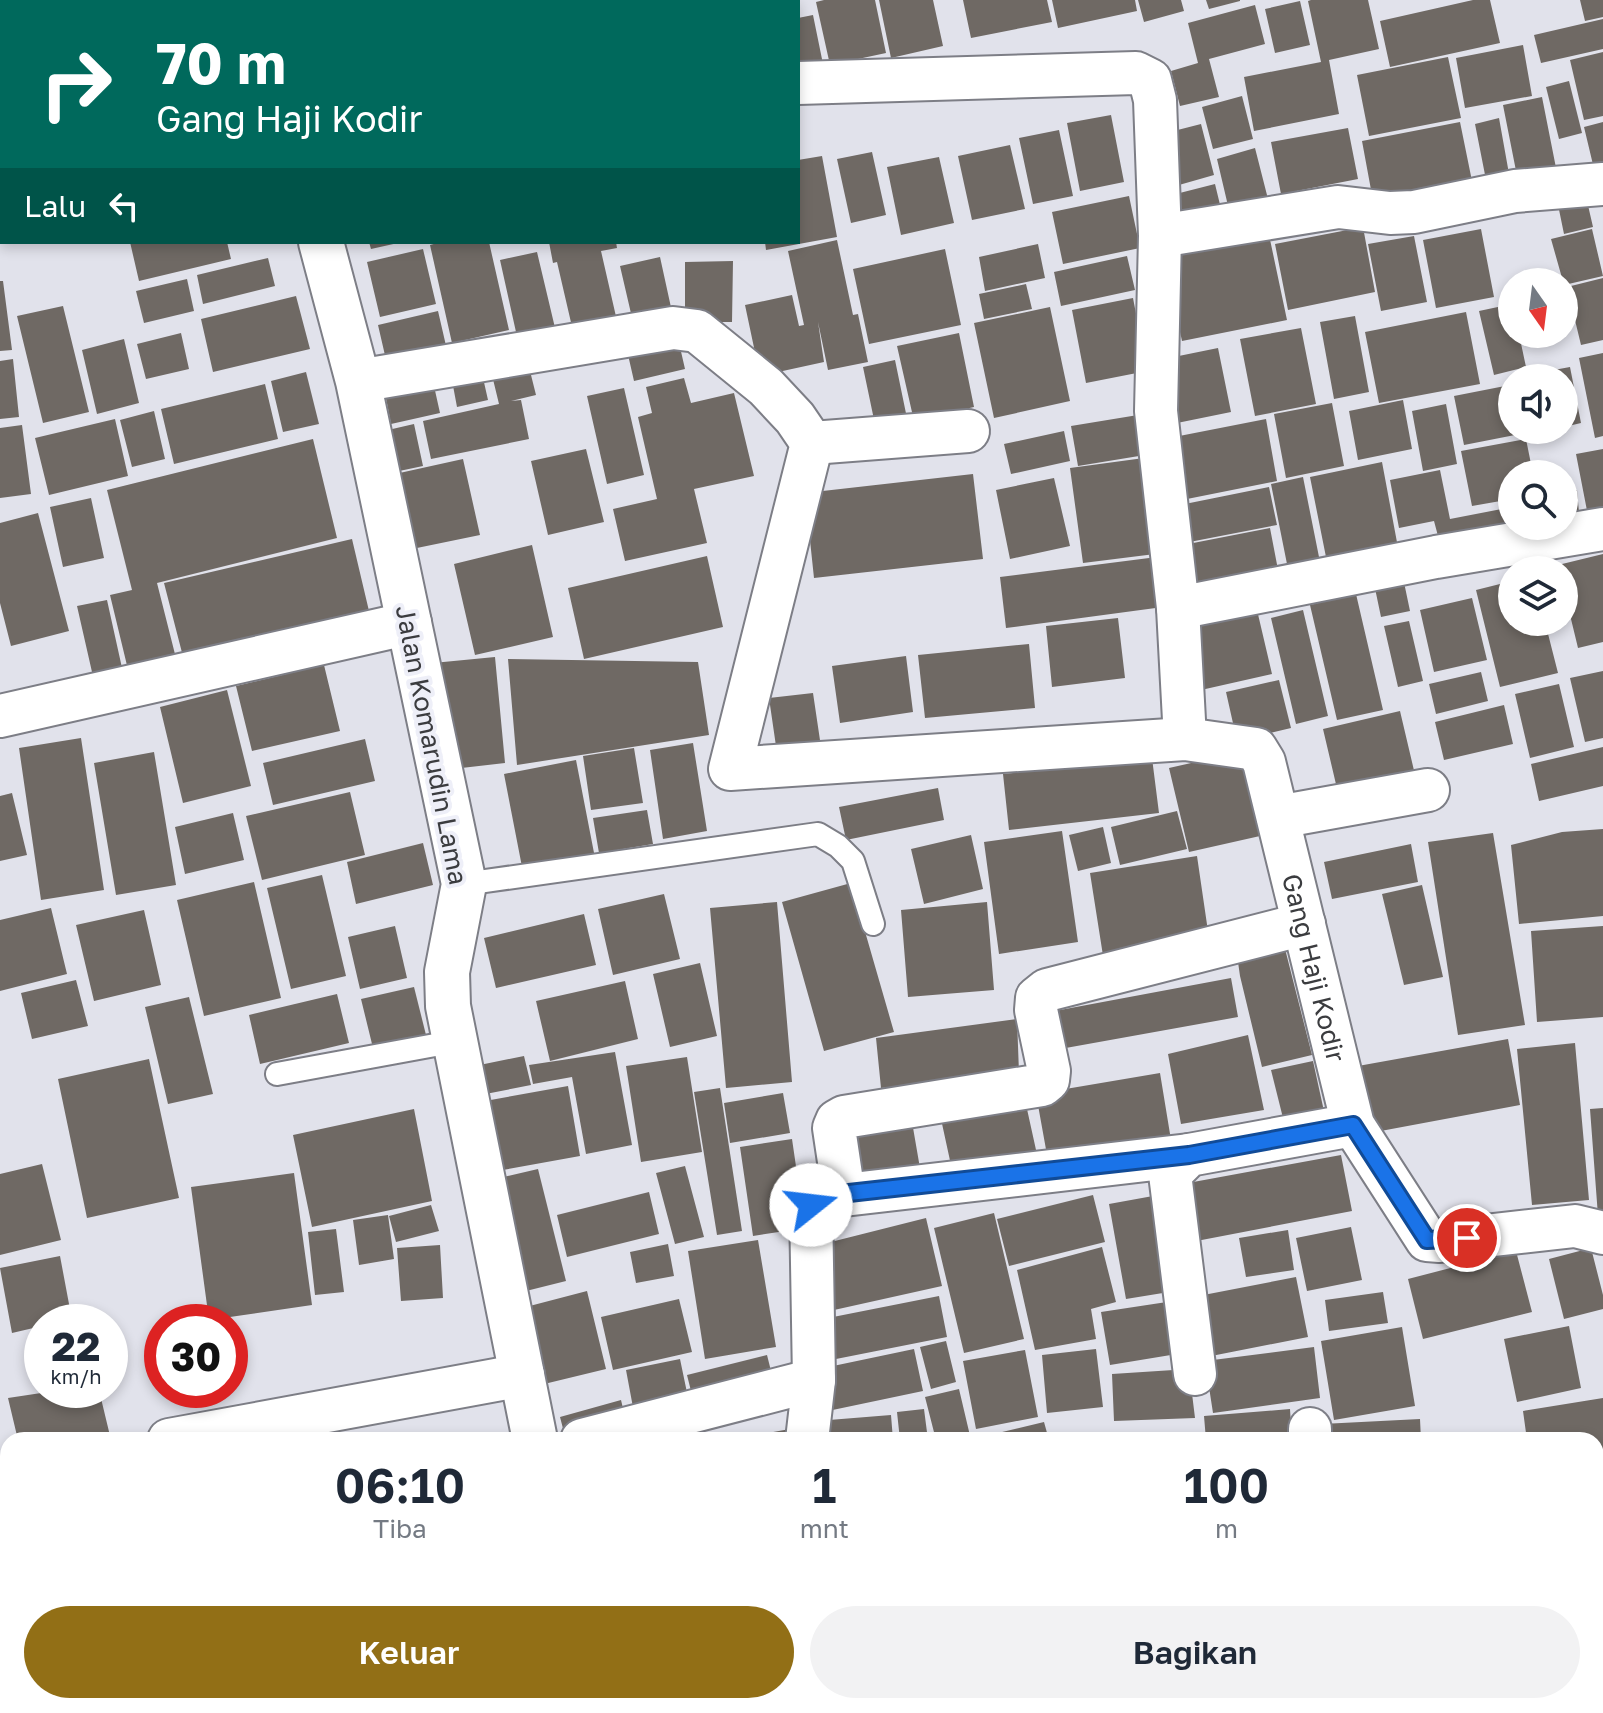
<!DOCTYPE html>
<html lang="id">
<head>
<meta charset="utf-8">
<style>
  :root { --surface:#fff; --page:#f2f2f3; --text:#1f2937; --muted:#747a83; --accent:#926f16 }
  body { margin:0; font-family:"Golos Text",sans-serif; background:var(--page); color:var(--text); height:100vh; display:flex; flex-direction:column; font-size:30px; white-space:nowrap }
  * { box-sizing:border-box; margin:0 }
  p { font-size:26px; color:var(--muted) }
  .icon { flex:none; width:44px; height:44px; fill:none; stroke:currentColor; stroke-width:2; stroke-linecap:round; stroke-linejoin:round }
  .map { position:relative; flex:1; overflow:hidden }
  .drawer { position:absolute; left:0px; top:1432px; width:1604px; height:282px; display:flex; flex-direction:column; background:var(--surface); border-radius:24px 24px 0 0; box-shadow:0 4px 12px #0003 }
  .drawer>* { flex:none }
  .banner { position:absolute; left:0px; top:0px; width:800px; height:244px; box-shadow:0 4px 12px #0003; background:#00695c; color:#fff; overflow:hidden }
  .needle { width:52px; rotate:166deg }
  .fabs { position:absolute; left:1498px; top:268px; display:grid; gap:16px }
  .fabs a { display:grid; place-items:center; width:80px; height:80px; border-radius:50%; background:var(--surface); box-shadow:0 4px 12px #0003; font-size:40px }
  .speed { position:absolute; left:24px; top:1304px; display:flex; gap:16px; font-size:40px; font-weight:700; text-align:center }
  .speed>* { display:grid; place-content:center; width:104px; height:104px; border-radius:50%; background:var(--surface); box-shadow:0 4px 12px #0003; line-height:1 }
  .speed small { font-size:20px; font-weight:400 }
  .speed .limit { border:12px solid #d22; background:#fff; color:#111 }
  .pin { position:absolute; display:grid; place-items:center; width:68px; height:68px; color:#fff; margin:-34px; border:4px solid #fff; border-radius:50%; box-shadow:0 2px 8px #0007 }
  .me { position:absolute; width:88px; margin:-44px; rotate:74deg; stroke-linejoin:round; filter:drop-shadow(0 0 6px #0008) }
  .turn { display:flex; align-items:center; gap:28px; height:168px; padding:0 24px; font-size:36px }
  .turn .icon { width:104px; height:104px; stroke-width:2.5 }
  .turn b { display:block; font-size:56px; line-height:68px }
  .then { display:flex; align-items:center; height:76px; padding:0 24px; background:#0003; gap:16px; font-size:30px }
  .eta { display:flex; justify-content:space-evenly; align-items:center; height:136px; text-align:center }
  .eta b { font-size:48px; font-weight:600; line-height:56px }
  .cta { display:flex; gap:16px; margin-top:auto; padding:16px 24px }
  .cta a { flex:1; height:92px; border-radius:48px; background:var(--accent); color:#fff; font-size:32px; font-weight:600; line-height:92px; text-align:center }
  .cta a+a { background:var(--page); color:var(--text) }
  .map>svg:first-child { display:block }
  .building { fill:#6f6964 }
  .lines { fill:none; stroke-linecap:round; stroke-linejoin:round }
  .service-casing { stroke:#7d7e86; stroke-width:26 }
  .minor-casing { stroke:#7d7e86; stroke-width:46 }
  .tertiary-casing { stroke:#7d7e86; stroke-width:48 }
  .service { stroke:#fff; stroke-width:22 }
  .minor { stroke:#fff; stroke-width:42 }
  .tertiary { stroke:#fff; stroke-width:44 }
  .route-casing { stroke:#114b97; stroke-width:20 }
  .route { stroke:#1a73e8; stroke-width:14 }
  .labels { text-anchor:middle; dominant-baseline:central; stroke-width:8; stroke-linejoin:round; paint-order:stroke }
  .street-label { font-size:26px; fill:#3b3c3f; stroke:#eeeff8 }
</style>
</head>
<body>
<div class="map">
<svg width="1603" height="1713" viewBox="0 0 1603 1713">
  <rect width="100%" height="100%" fill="#e1e2eb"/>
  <path class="building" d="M824 0H875L886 53 830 65 816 2Z
    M879 0H933L943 46 891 58Z
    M963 0H1047L1052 22 971 38Z
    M1052 0H1135L1137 11 1058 28Z
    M1138 0H1181L1184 11 1144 22Z
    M1206 0H1240V1L1209 9Z
    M1311 0H1368L1379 49 1329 60 1339 114 1254 131 1244 77 1321 62 1308 1Z
    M1473 0H1490L1500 43 1390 67 1380 21Z
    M1580 0H1603V17L1585 21Z
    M1300 1 1310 45 1275 53 1265 9Z
    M1255 5 1265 44 1209 59 1219 97 1180 106 1171 71 1198 63 1188 23Z
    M813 15 823 64 798 69V18Z
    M1603 19V49L1541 63 1534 35Z
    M1523 45 1532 96 1465 108 1456 58Z
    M1603 52V116L1584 120 1570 60Z
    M1448 57 1461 118 1369 136 1357 75Z
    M1569 81 1582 133 1559 139 1546 87Z
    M1242 96 1253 139 1213 149 1202 107Z
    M1542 97 1558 178 1519 186 1503 105Z
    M1111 115 1124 182 1080 191 1067 123Z
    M1499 118 1511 185 1488 190 1475 124Z
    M1460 122 1473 186 1374 206 1362 141Z
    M1603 122V171L1595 173 1584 127Z
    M1201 124 1214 175 1172 187 1158 135Z
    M1348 128 1358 179 1281 194 1271 142Z
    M1059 130 1073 196 1033 204 1019 138Z
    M1010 145 1025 209 972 220 958 156Z
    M1255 148 1268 199 1229 210 1217 159Z
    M872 152 886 215 851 223 837 159Z
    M822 156 837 237 766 250 765 242H798V160Z
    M939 157 954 223 901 235 887 167Z
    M1215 184 1222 213 1171 227 1164 197Z
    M1584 188 1593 227 1564 234 1556 195Z
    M1129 196 1140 248 1063 264 1052 212Z
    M1363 227 1375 292 1288 310 1275 244Z
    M1481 229 1494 297 1436 308 1423 240Z
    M1592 229 1603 276 1564 285 1551 239Z
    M1268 230 1287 320 1182 341 1163 252Z
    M1414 236 1427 302 1381 311 1368 244Z
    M837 240 853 315 858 314 868 362 828 370 818 322 824 362 760 376 745 305 792 295 799 326 804 325 788 251Z
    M130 242H227L231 259 139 281Z
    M369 242H397L398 243 371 249Z
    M441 242H489L509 330 452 343 430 245Z
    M549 242H616L617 248 601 251 620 334 576 344 557 262 553 263Z
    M1038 244 1045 278 985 291 979 257Z
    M423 249 436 304 380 317 367 262Z
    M945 249 961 325 869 344 853 269Z
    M537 252 556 332 518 341 500 260Z
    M1127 256 1135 290 1061 306 1054 272Z
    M660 257 672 312 633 322 620 266Z
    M268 258 275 286 203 304 197 275Z
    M733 261 732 322H685V262Z
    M1603 278V340L1581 345 1567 287Z
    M187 279 194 311 144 323 136 291Z
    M0 281H3L12 350 0 351Z
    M1026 284 1032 309 984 319 979 294Z
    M296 296 310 349 213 372 201 319Z
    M1133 298 1147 371 1086 383 1072 310Z
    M1512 304V334H1519L1526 367 1494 375 1479 311Z
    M63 306 89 412 43 423 17 316Z
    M1050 307 1070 401 994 418 974 323Z
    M438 311 447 350 387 364 378 325Z
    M1466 312 1480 384 1379 403 1365 332Z
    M1355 316 1369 392 1334 399 1320 322Z
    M1301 328 1316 404 1255 416 1240 339Z
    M181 333 189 369 146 379 137 344Z
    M959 333 974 407 914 421 897 346Z
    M677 334 685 369 634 381 626 346Z
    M124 339 139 403 97 414 82 350Z
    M1218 348 1231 412 1177 423 1164 359Z
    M1603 353V436L1595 438 1579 358Z
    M13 359 19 417 0 419V361Z
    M895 360 909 428 877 434 863 367Z
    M528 363 536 395 511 401 521 400 529 439 431 459 423 421 499 404 491 371Z
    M1570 367 1581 423 1564 427V378L1521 376Z
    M481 369 488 400 457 407 451 375Z
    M306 372 319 424 283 432 271 381Z
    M432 377 440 413 391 424 384 388Z
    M684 378 691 403 734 393 754 476 694 489 707 543 625 561 613 509 657 499 638 417 652 413 646 387Z
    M265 384 278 439 174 464 161 409Z
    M1505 386 1515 435 1464 445 1454 396Z
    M624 388 644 475 607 484 587 396Z
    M1403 400 1412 449 1358 460 1349 411Z
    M1332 403 1344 466 1286 478 1274 414Z
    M1446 404 1457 464 1423 471 1412 411Z
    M154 411 165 459 132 467 120 420Z
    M1138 415 1145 455 1078 466 1071 426Z
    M115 419 128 476 49 495 35 438Z
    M1266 419 1277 481 1177 501 1164 439Z
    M414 424 423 466 385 474 375 433Z
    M22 425 31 494 0 498V428Z
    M1064 431 1070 461 1011 474 1004 444Z
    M313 439 337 538 157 583 179 670 131 682 110 595 132 590 107 490Z
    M1526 439 1533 474H1512V499L1472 506 1461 451Z
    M586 449 604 522 548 535 531 461Z
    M1603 449V524L1590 526 1576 454Z
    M1144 458 1155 554 1083 563 1070 468Z
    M463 459 480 535 412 549 395 474Z
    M1382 462 1399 553 1328 567 1310 477Z
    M1440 470 1450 519 1512 507V526L1442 551 1434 521 1399 528 1390 480Z
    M973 474 983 559 814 578 805 493Z
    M1303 477 1323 577 1291 584 1271 484Z
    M1054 478 1070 546 1010 559 996 490Z
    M1269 487 1277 525 1174 545 1170 507Z
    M1577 490 1580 524 1564 527V493Z
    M91 498 104 558 63 567 50 507Z
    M38 513 69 631 11 646 0 603V523Z
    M1270 528 1279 575 1192 592 1183 545Z
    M352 539 373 628 187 672 164 583Z
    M532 545 553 637 475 655 454 564Z
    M1603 554V642L1578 648 1564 590V570H1559L1558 565Z
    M707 556 723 627 584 659 568 588Z
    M1157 557 1163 607 1006 628 1000 577Z
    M1401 568 1410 611 1381 617 1372 574Z
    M1512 581V622H1545L1558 673 1500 687 1476 590Z
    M1356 594 1383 710 1337 720 1310 605Z
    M1472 598 1487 660 1434 672 1420 610Z
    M107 600 126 686 97 694 77 606Z
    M1257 610 1272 674 1201 690 1186 626Z
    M1303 610 1328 716 1296 724 1271 618Z
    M1118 618 1125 678 1052 687 1046 626Z
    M1409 621 1423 681 1398 687 1384 626Z
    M1029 644 1035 708 925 718 918 655Z
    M906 656 913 712 840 723 832 666Z
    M495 657 505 763 444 770 433 663Z
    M508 659 698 662 709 735 517 765Z
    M324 665 340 731 252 751 236 686Z
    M1603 671V738L1585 742 1570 678Z
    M1481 672 1488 701 1436 714 1429 684Z
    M1279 680 1291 728 1237 741 1226 692Z
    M1559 684 1574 747 1530 758 1515 694Z
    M227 690 251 786 183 803 160 707Z
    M813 693 821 747 777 753 769 698Z
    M1504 705 1513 744 1444 760 1435 722Z
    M1400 711 1416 779 1339 797 1323 729Z
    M81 738 104 890 41 900 19 748Z
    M365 739 375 781 273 805 263 763Z
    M693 743 707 831 663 839 650 750Z
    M1603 747V786L1539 801 1531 764Z
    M634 748 643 803 591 810 583 756Z
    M154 752 176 885 116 895 94 763Z
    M1240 752 1260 836 1189 852 1169 768Z
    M1152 758 1159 813 1009 830 1003 774Z
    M576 760 595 858 523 872 504 774Z
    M938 788 944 820 846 840 839 807Z
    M350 792 365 855 262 880 246 816Z
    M12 793 27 855 0 861V796Z
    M647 810 653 844 599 853 593 818Z
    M1177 811 1187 849 1120 865 1111 827Z
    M233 813 244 860 185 874 175 827Z
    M1103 827 1111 863 1078 871 1069 835Z
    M1603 829V916L1519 924 1511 845 1562 832Z
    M1062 831 1078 942 999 954 984 842Z
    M1493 833 1525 1025 1458 1035 1428 842Z
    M971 835 983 889 924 904 911 849Z
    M423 843 433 885 356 904 347 862Z
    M1411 844 1418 882 1332 899 1324 862Z
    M1197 856 1210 945 1104 962 1090 873Z
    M322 875 346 976 291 989 267 888Z
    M254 882 281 998 204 1016 177 900Z
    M851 883 894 1032 824 1051 782 902Z
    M1422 885 1443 977 1404 985 1382 894Z
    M664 894 680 959 613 975 598 909Z
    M777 902 792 1082 726 1088 710 908Z
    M987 902 994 990 908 997 901 910Z
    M51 908 67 974 0 991V920Z
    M144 910 161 985 94 1001 76 925Z
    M584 914 596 965 496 988 484 938Z
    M395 926 407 978 360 989 348 937Z
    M1603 926V1017L1537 1022 1531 931Z
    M1282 937 1312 1055 1262 1067 1240 976 1236 948Z
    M700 963 717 1036 670 1047 653 974Z
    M1231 978 1238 1017 1049 1051 1044 1013Z
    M76 980 88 1026 32 1039 21 993Z
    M625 981 638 1039 550 1061 536 1001Z
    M414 987 426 1035 373 1048 361 999Z
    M337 994 349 1043 260 1064 249 1015Z
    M189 997 213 1094 168 1104 145 1007Z
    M1017 1019 1019 1073 881 1088 876 1038Z
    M1248 1035 1264 1110 1181 1124 1168 1054Z
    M1508 1039 1520 1105 1370 1133 1358 1066Z
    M1575 1043 1589 1200 1532 1205 1517 1049Z
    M615 1052 632 1145 586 1154 572 1077 533 1084 529 1065Z
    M524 1056 531 1085 470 1097 465 1068Z
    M687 1057 702 1152 641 1162 626 1066Z
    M149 1059 179 1198 87 1218 58 1079Z
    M1313 1061 1327 1125 1286 1130 1271 1070Z
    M1160 1073 1171 1140 1049 1166 1036 1094Z
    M568 1086 580 1156 486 1173 474 1103Z
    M720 1088 742 1231 717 1235 694 1092Z
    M783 1093 790 1133 730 1143 724 1103Z
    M1025 1100 1038 1159 954 1179 941 1119Z
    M1603 1108V1216H1598L1590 1109Z
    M414 1109 432 1201 312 1227 293 1135Z
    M911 1116 921 1174 855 1186 844 1128Z
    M792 1139 805 1228 753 1236 740 1147Z
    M1341 1155 1352 1211 1186 1243 1177 1185Z
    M42 1164 61 1240 0 1255V1174Z
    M685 1166 704 1237 675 1244 656 1173Z
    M538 1169 566 1281 518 1293 490 1180Z
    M294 1173 312 1305 209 1320 191 1187Z
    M649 1192 659 1234 567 1257 557 1215Z
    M1093 1195 1105 1242 1009 1266 997 1219Z
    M1153 1196 1169 1292 1126 1299 1109 1204Z
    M431 1205 439 1231 396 1242 389 1216Z
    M994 1213 1024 1339 964 1353 934 1228Z
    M388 1215 394 1259 359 1265 353 1220Z
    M926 1218 942 1286 825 1312 811 1247Z
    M1351 1227 1362 1280 1307 1291 1296 1238Z
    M336 1229 344 1292 315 1295 308 1232Z
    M1288 1230 1294 1270 1246 1277 1239 1238Z
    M758 1240 776 1347 705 1359 688 1251Z
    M668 1244 674 1276 636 1283 630 1252Z
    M440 1245 443 1298 401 1301 397 1248Z
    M1102 1247 1116 1302 1091 1309 1096 1339 1035 1350 1017 1270Z
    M1591 1248 1603 1295V1309L1564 1319 1549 1259Z
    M1516 1251 1532 1312 1423 1339 1408 1279Z
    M60 1256 72 1320 42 1322V1326L12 1333 0 1268Z
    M1296 1277 1308 1337 1196 1359 1188 1298Z
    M587 1291 606 1369 540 1385 522 1308Z
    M1383 1292 1388 1323 1329 1331 1325 1300Z
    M939 1296 947 1337 836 1359 828 1318Z
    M679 1299 692 1352 613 1370 601 1317Z
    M1180 1300 1189 1352 1110 1365 1101 1312Z
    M1569 1326 1581 1388 1517 1402 1504 1339Z
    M1402 1327 1415 1406 1334 1420 1321 1341Z
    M946 1341 956 1382 931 1389 920 1347Z
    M1314 1347 1320 1398 1213 1413 1205 1361Z
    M914 1349 923 1391 823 1412 814 1370Z
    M1096 1349 1103 1407 1047 1413 1042 1355Z
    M1025 1350 1038 1417 976 1429 963 1361Z
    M767 1355 774 1383 694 1403 687 1375Z
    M680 1359 690 1407 635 1418 626 1370Z
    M1189 1369 1195 1418 1114 1421 1112 1374Z
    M959 1389 971 1440H936L925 1397Z
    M61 1390H99L111 1440H18L8 1398Z
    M1603 1398V1452L1596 1453V1440H1527L1523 1411Z
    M621 1400 627 1425 566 1440 560 1417Z
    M924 1409 928 1440H900L897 1412Z
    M1290 1409 1292 1440H1206L1204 1416Z
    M891 1415 893 1440H831L829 1420Z
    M1420 1419 1421 1440H1323L1322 1424Z
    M1044 1422 1049 1440H982L981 1437Z
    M790 1429 792 1440H740V1438Z
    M1603 1469V1642L1596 1643V1470Z
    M0 1587 8 1617V1655L0 1657Z
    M1603 1656V1713H1574L1573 1706H1596V1657Z
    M8 1660V1706H35L36 1710 0 1713V1662Z
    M66 1706H99L101 1713H41Z
    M127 1706H218L219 1713H128Z
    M227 1706H265V1707L242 1713H229Z
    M425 1706H527L528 1713H392Z
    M615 1706H790V1708L757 1713H616Z
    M1189 1706H1193L1194 1713H1151Z
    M1363 1706H1456L1457 1713H1363Z
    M1463 1706H1567L1568 1713H1464Z"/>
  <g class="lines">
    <g class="service-casing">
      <path id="service" d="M464 884 818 834 838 846 853 861 873 924
        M277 1074 457 1041"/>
    </g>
    <g class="minor-casing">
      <g id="minor">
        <path d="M728 0V2"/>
        <path d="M798 83 1136 73 1150 80 1155 100 1160 236 1156 411 1178 608 1185 739"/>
        <path d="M1160 236 1338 207 1390 213 1414 212 1515 191 1603 184"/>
        <path id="s1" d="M358 381 673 328 697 331 766 387 795 418 812 443 730 769 1185 739 1256 749 1264 762 1353 1125 1427 1240 1440 1241 1575 1226 1603 1233"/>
        <path d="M812 443 968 431"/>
        <path d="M1178 608 1436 557 1603 529"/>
        <path d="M0 716 410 623"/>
        <path d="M1278 817 1428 790"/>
        <path d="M844 1195 1189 1155"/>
        <path d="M1195 1374 1170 1174 1189 1155 1353 1125"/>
        <path d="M1310 1429V1440"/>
        <path d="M169 1440 523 1375"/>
        <path d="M582 1440 814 1380"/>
        <path d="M807 1440 814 1380 811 1205 822 1196 844 1195 834 1128 837 1121 844 1117 1042 1085 1048 1080 1049 1071 1036 1010 1037 998 1047 990 1304 924"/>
        <path d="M0 1542 8 1550"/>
        <path d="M40 1706 41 1713"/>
        <path d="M1341 1706 1343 1713"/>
        <path d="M800 1713 813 1708 833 1706"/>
      </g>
    </g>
    <g class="tertiary-casing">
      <path id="tertiary" d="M264 0 265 2
        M321 242 358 381 464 884 447 972 448 1006 535 1440
        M566 1706 567 1713"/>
    </g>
    <use href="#service" class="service"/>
    <use href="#minor" class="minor"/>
    <use href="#tertiary" class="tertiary"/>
  </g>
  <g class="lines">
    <g class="route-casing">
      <path id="route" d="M811 1205 822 1196 1189 1155 1353 1125 1427 1240 1467 1238"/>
    </g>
    <use href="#route" class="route"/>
  </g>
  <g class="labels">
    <g class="street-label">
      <text transform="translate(432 745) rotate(79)">Jalan Komarudin Lama</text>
      <text stroke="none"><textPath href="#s1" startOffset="1596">Gang Haji Kodir</textPath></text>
    </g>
  </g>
</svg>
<div class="fabs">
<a><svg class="needle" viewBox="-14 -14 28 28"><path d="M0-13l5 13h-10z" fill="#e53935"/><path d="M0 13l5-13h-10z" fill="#747a83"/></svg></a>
<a><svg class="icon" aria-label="sound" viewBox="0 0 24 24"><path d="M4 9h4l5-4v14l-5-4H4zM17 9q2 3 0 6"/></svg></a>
<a><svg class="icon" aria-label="search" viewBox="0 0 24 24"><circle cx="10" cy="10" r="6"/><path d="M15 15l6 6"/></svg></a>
<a><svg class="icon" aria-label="layers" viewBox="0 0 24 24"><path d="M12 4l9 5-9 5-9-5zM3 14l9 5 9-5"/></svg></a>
</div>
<div class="speed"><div>22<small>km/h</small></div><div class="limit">30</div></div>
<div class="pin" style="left:1467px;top:1238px;background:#d93025"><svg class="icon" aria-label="arrive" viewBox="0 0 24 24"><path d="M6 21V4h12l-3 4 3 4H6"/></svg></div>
<svg class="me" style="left:811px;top:1205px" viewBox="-20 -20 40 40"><circle r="19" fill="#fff"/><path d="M0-13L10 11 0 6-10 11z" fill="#1a73e8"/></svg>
<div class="banner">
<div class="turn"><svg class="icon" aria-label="right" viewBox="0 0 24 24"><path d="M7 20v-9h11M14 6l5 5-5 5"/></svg><div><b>70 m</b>Gang Haji Kodir</div></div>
<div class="then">Lalu<svg class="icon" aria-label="left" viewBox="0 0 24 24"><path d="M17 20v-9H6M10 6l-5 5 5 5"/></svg></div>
</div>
<section class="drawer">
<div class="eta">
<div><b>06:10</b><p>Tiba</p></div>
<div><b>1</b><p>mnt</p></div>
<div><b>100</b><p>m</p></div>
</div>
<div class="cta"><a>Keluar</a><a>Bagikan</a></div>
</section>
</div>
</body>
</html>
